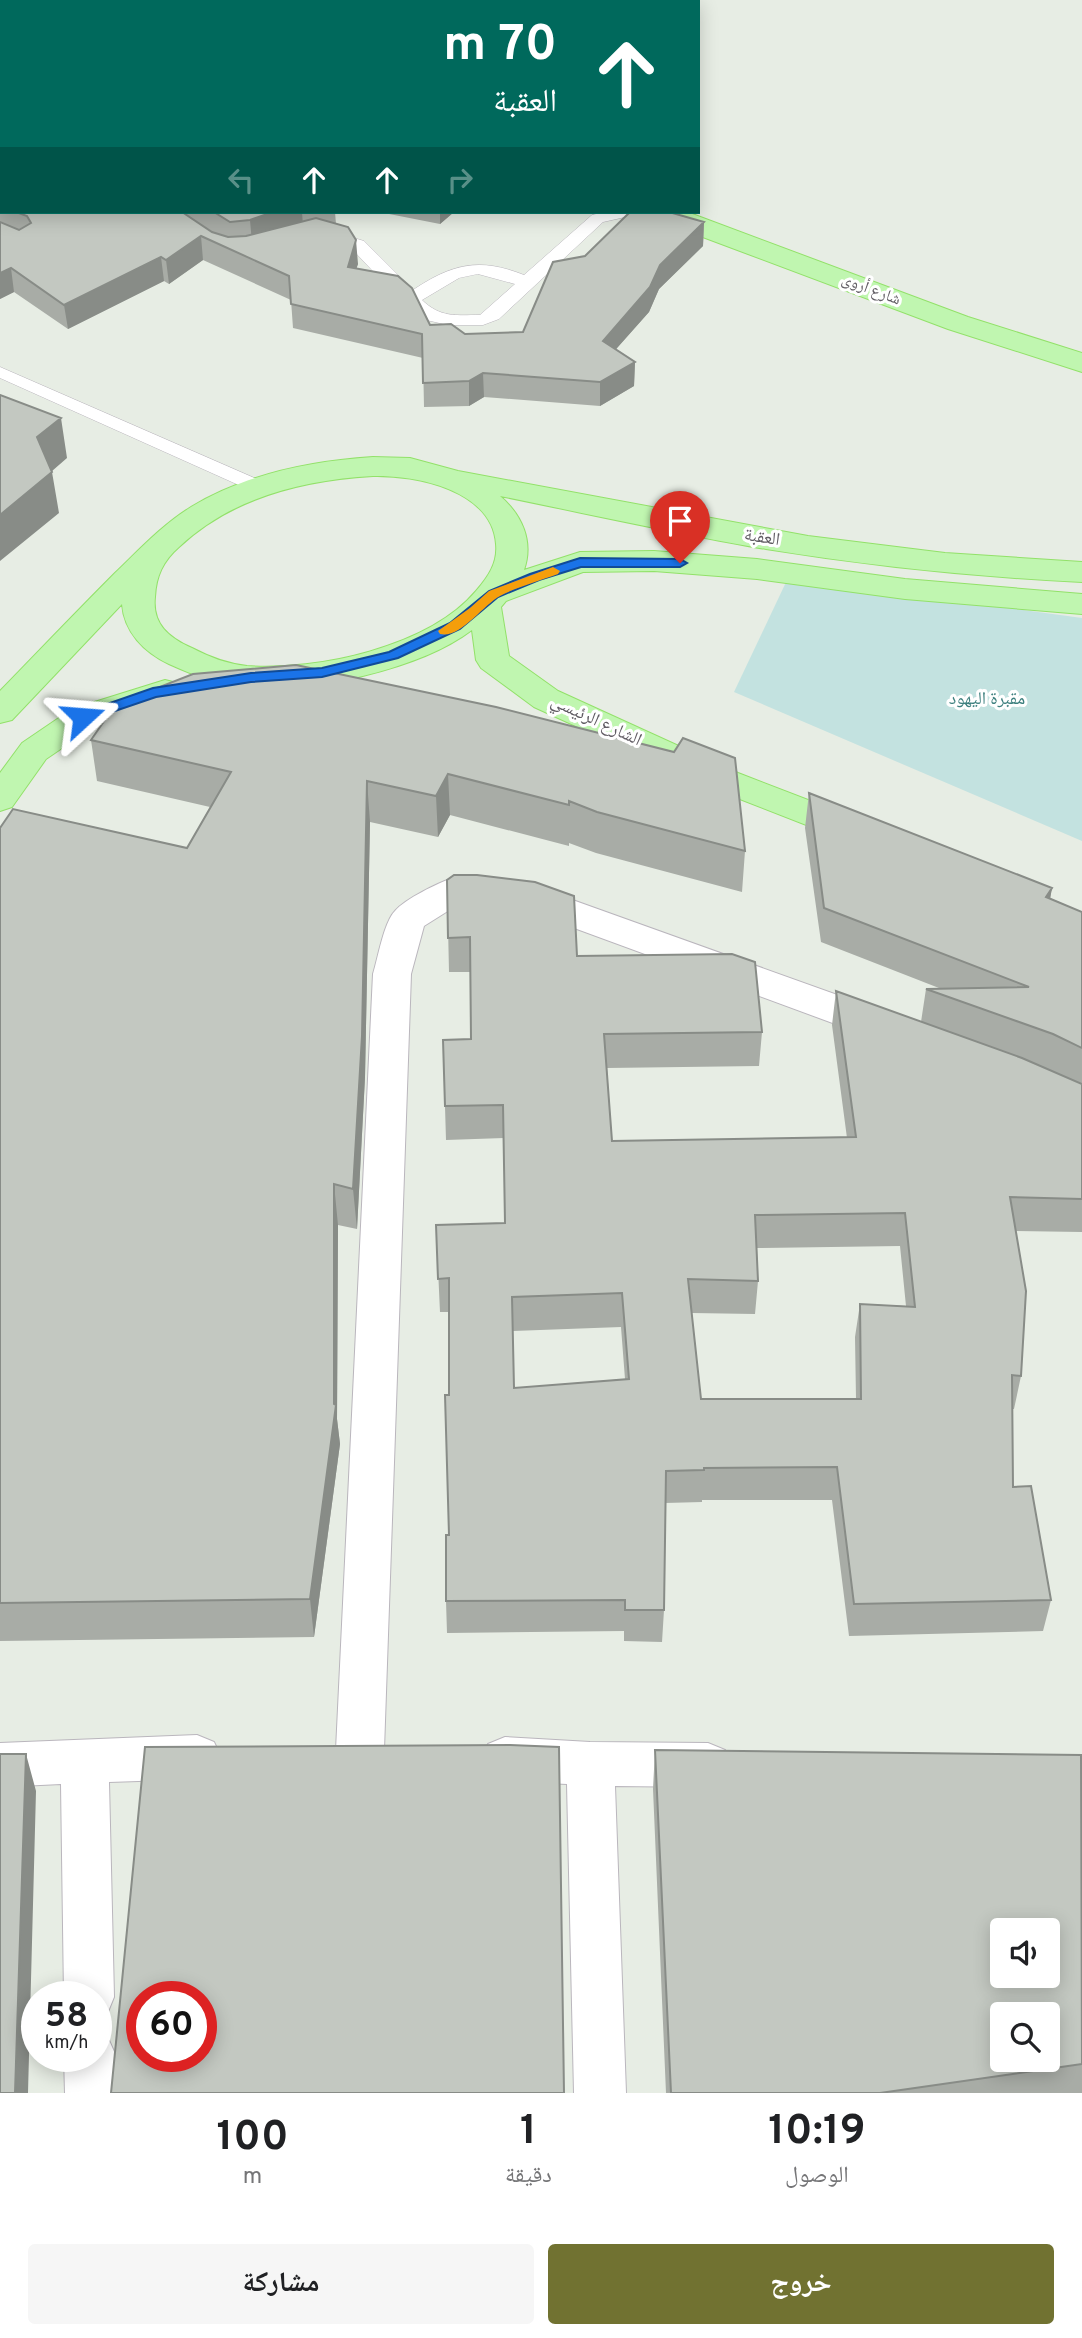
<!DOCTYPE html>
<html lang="ar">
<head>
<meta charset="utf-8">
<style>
  :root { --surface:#fff; --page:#f6f6f6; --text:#202124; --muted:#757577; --accent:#717231 }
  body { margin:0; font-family:Overpass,"Noto Naskh Arabic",sans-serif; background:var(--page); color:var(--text); direction:rtl; height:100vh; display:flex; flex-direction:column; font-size:26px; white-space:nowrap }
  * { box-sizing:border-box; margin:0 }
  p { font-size:23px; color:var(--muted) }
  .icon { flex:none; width:38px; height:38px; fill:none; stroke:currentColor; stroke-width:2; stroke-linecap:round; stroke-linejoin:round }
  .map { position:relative; height:2093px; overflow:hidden; direction:ltr }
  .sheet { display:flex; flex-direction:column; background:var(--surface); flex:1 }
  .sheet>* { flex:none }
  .banner { position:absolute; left:0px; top:0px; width:700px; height:214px; box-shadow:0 4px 18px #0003; direction:rtl; background:#00695c; color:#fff; overflow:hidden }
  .controls { position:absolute; left:990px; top:1918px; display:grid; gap:14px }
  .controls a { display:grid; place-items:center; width:70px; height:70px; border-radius:7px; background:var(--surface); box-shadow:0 4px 18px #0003; font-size:35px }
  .speed { position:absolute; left:21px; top:1981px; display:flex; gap:14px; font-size:35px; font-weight:700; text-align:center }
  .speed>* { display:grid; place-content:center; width:91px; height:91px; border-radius:50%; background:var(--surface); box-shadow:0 4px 18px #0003; line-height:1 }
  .speed small { font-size:18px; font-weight:400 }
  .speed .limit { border:10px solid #d22; background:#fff; color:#111 }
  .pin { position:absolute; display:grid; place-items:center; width:60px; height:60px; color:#fff; margin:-72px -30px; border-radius:50% 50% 50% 0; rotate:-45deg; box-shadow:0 0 7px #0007 }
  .pin .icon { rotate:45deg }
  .me { position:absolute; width:77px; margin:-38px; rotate:71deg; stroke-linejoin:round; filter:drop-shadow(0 0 5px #0008) }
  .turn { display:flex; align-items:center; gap:24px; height:147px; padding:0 28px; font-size:32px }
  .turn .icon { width:91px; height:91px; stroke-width:2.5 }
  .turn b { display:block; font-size:49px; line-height:60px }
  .lanes { display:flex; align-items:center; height:66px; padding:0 28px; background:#0003; justify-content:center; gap:35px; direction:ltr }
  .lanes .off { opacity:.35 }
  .eta { display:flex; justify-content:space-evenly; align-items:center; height:119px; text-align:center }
  .eta b { font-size:42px; font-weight:700; line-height:49px }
  .cta { display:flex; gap:14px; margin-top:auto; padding:14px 28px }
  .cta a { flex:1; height:80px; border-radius:7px; background:var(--accent); color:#fff; font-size:28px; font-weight:700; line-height:80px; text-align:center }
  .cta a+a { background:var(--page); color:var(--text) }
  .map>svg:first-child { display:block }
  .green { fill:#c3e2e0 }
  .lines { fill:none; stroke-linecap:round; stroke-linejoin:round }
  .lane-casing { stroke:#bab6bd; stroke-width:1 }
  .street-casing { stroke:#bab6bd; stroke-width:2 }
  .primary-casing { stroke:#92e169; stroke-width:2 }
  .lane { fill:#fff; fill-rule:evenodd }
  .street { fill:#fff; fill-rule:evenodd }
  .primary { fill:#c0f6b0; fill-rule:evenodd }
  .wall { fill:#a8aca6; fill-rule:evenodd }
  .shaded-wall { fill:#888c87 }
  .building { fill:#c3c8c1; stroke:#888c87; stroke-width:2; fill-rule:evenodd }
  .route { fill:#1a73e8; stroke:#114b97; stroke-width:2 }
  .slow { fill:#f59e0b }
  .labels { text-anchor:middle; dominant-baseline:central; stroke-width:6; stroke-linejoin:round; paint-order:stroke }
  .far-street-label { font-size:16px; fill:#605c63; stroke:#fff }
  .street-label { font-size:18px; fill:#605c63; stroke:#fff }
  .park-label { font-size:18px; fill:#3e807f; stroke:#fff }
</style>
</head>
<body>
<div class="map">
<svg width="1082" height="2093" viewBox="0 0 1082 2093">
  <rect width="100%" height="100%" fill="#e7ede4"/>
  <path class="green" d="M788 578 1082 618V841L734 692Z"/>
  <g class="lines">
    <g class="lane-casing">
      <path id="lane" d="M605 212H636L634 215 603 222 499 319 483 325H448L422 319 404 304 352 249 321 238 319 235 327 230 364 241 413 290C452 264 479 257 524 275L592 215ZM478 274 515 284 480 315C455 315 441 318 422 300L459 278Z
        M0 367 266 483 268 487 259 493 252 491 0 378Z"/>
    </g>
    <g class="street-casing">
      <path id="street" d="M453 878 553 893 896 1016 901 1026 896 1036 882 1040 868 1036 536 914 459 904 424 926 411 974 384 1750 377 1765 360 1772 343 1765 336 1750 373 974C378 958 384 922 395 911 405 899 438 883 453 878Z
        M197 1735 214 1742 221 1757 214 1772 197 1779 109 1782 114 1997 107 2014 96 2019V1997H64L61 1784 0 1787V1743Z
        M505 1737 590 1742 708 1743 725 1750 732 1765 725 1780 708 1787 615 1786 626 2093H574L567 1784 505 1781 488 1774 481 1759 488 1744Z
        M96 2033 108 2038 116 2056 117 2093H65L64 2056H96Z"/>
    </g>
    <g class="primary-casing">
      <path id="primary" d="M0 34 2 35V51L0 50Z
        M648 212H687L968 317 1082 353V372L948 329 652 218Z
        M373 457 410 458 458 471 808 536 945 553 1082 562V582C976 577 871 566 766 549 677 534 589 514 500 496 522 515 534 541 524 570L580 552 654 551 757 559 905 579 1082 594V614L905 599 757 579 654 571 583 572 506 601 501 607 509 656 558 691 738 773 868 823 873 832 868 841 855 844 714 789 534 707 481 668 476 660 472 630C419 670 311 693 246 687 219 685 193 675 169 664 144 652 124 632 122 604L12 720 0 723V691C38 652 76 612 115 573 139 550 162 525 191 507 246 474 310 461 373 457ZM373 476C416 475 492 490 496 544 498 563 488 577 476 591 429 647 317 671 247 666 227 664 209 657 192 648 169 638 152 624 155 597 156 576 163 561 179 547 232 497 303 480 373 476Z
        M165 680 177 683 182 691 177 699 96 725 46 759 12 807 0 811V773L22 743 72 709Z"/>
    </g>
    <use href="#lane" class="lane"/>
    <use href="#street" class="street"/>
    <use href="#primary" class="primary"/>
  </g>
  <path class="wall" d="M0 63H2V212H335L336 224 358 264 356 268 430 325 465 334 523 332 585 256 704 222 703 246 659 289 649 312 616 349 635 362 634 386 600 406 484 397 469 406 424 407 423 358 293 328 291 300 203 260 169 284 164 281 68 329 14 292 0 299Z
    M379 212H454L440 224Z
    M193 674 745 851 742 892 596 853 569 843V846L450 815 438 837 370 822 365 1077 357 1229 338 1225 337 1419 340 1444 314 1637 0 1641V828L187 848 210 807 97 781 91 740Z
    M809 793 1052 888 1050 898 1082 912V1232L1016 1231 1021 1376 1014 1409H1012L1013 1487 1051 1600 1043 1631 849 1636 832 1500H702V1502L665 1503 664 1610 662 1642 624 1641V1631L447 1633 446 1601 449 1535V1312H440L436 1225 505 1223 504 1138 446 1140 443 1040 471 1039 470 972H449L447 880 577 956 762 1032 759 1066 607 1068 612 1141 847 1138 832 1025 836 991 921 1022 926 989 939 988 821 942 805 828ZM900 1246 906 1306 860 1304 855 1337 856 1399H701L692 1313 755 1314 758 1281 757 1248ZM621 1327 625 1379 514 1388 513 1331Z
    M655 1750 1082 1757V2093H666L653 1789Z"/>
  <path class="shaded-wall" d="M273 212H302L303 226 252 243 250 220Z
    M440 212H454L440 224Z
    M704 222 703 246 659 289 649 312 602 365 603 341 660 265Z
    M201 236 203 260 169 284 166 260Z
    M356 240 358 264 349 291 348 267Z
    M161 257 164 281 68 329 64 305Z
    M11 268 14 292 0 299V273Z
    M635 362 634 386 600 406V382Z
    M483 373 484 397 469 406V381Z
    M61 418 67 458 44 478 37 437Z
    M52 472 59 513 0 561V581V515Z
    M448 774 450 815 438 837 436 796Z
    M367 781 370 822 365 1077 357 1229 353 1189Z
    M1052 888 1046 922V897Z
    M334 1184 338 1225 337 1419 340 1444 314 1637 310 1599 334 1404Z
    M26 1754 36 1791 28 2093H15Z"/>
  <path class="building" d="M0 63H2V207L0 206V124H1V114L0 113Z
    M16 212H182L212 232 228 237 246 236 316 218 348 227 356 240 348 267 398 276 412 288 430 325 451 324 465 334 523 332 553 262 585 256 630 212H669L704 222 660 265 650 287 603 341 635 362 600 382 483 373 469 381 423 383 422 334 291 304 289 276 201 236 166 260 161 257 64 305 11 268 0 273V222L19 230 31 223 27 216Z
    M214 212H273L250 220 230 222Z
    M0 395 61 418 37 437 52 472 0 515Z
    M296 665 496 707 674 752 683 738 735 758 745 851 597 812 569 801V805L448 774 436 796 367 781 362 1036 353 1189 334 1184V1404L336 1405 310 1599 0 1603V828L13 809 187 848 231 772 91 740 116 704 193 674Z
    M809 793 1052 888 1046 897 1082 912V1048L1053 1034 926 989 1029 987 824 908Z
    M454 875H477L535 882 574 896 577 956 732 954 755 962 762 1032 604 1034 612 1141 856 1137 836 991 1022 1058 1082 1084V1199L1010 1197 1026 1291 1021 1376 1012 1375 1013 1487 1031 1486 1051 1600 854 1604 837 1467 704 1468V1470L666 1471 664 1610H625V1600L446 1601V1535H449L445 1395H449V1278L438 1279 436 1225 505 1223 503 1105 445 1106 443 1040 471 1039 470 937 448 938 447 880ZM905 1213 915 1307 860 1304 861 1399H701L688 1279 758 1281 755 1215ZM622 1293 629 1379 514 1388 512 1297Z
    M510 1745 559 1747 564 2093H111L145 1747ZM142 1997H201V2056H142Z
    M655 1750 1081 1755 1082 2064 880 2093H671ZM1003 1930H1048V1976H1003ZM1003 2014H1048V2060H1003Z
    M0 1754H26L15 2093H0Z"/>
  <path class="route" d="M580 558 680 559 687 563 680 567H581L539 580 498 597 460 629 398 658 322 677 251 682 156 697 83 722 76 717 78 714 153 688 251 673 322 668 389 652 450 623 489 591 530 574Z"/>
  <path class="slow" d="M553 567 560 571 558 574C539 581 517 587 500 596 483 605 460 639 440 634L438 631 470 608 489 591Z"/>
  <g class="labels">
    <g class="far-street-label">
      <text transform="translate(871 290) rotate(21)">شارع أروى</text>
    </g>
    <g class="street-label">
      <text transform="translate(762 538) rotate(9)">العقبة</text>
      <text transform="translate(596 721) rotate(25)">الشارع الرئيسي</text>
    </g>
    <g class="park-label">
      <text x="987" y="699">مقبرة اليهود</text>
    </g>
  </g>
</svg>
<div class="controls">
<a><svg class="icon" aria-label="sound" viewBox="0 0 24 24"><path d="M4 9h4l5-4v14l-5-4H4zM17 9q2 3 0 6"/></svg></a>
<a><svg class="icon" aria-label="search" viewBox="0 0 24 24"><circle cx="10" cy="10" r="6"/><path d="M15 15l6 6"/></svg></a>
</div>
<div class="speed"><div>58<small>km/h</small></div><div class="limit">60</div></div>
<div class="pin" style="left:680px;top:563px;background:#d93025"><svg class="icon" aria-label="arrive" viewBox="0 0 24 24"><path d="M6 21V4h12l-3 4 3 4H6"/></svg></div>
<svg class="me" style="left:83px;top:717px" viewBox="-20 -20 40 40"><path d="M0-17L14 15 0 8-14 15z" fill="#1a73e8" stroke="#fff" stroke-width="4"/></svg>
<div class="banner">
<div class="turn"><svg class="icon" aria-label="ahead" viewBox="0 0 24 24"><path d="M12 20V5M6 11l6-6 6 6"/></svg><div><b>70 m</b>العقبة</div></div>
<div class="lanes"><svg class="icon off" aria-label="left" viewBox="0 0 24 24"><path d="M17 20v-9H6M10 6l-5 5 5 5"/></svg><svg class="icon" aria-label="ahead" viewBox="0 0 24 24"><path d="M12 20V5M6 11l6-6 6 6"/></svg><svg class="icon" aria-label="ahead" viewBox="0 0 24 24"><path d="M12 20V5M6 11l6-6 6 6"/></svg><svg class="icon off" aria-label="right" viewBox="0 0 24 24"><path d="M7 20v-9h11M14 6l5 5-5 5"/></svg></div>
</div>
</div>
<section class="sheet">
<div class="eta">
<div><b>10:19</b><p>الوصول</p></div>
<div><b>1</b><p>دقيقة</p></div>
<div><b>100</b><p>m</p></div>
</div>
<div class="cta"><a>خروج</a><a>مشاركة</a></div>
</section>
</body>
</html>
